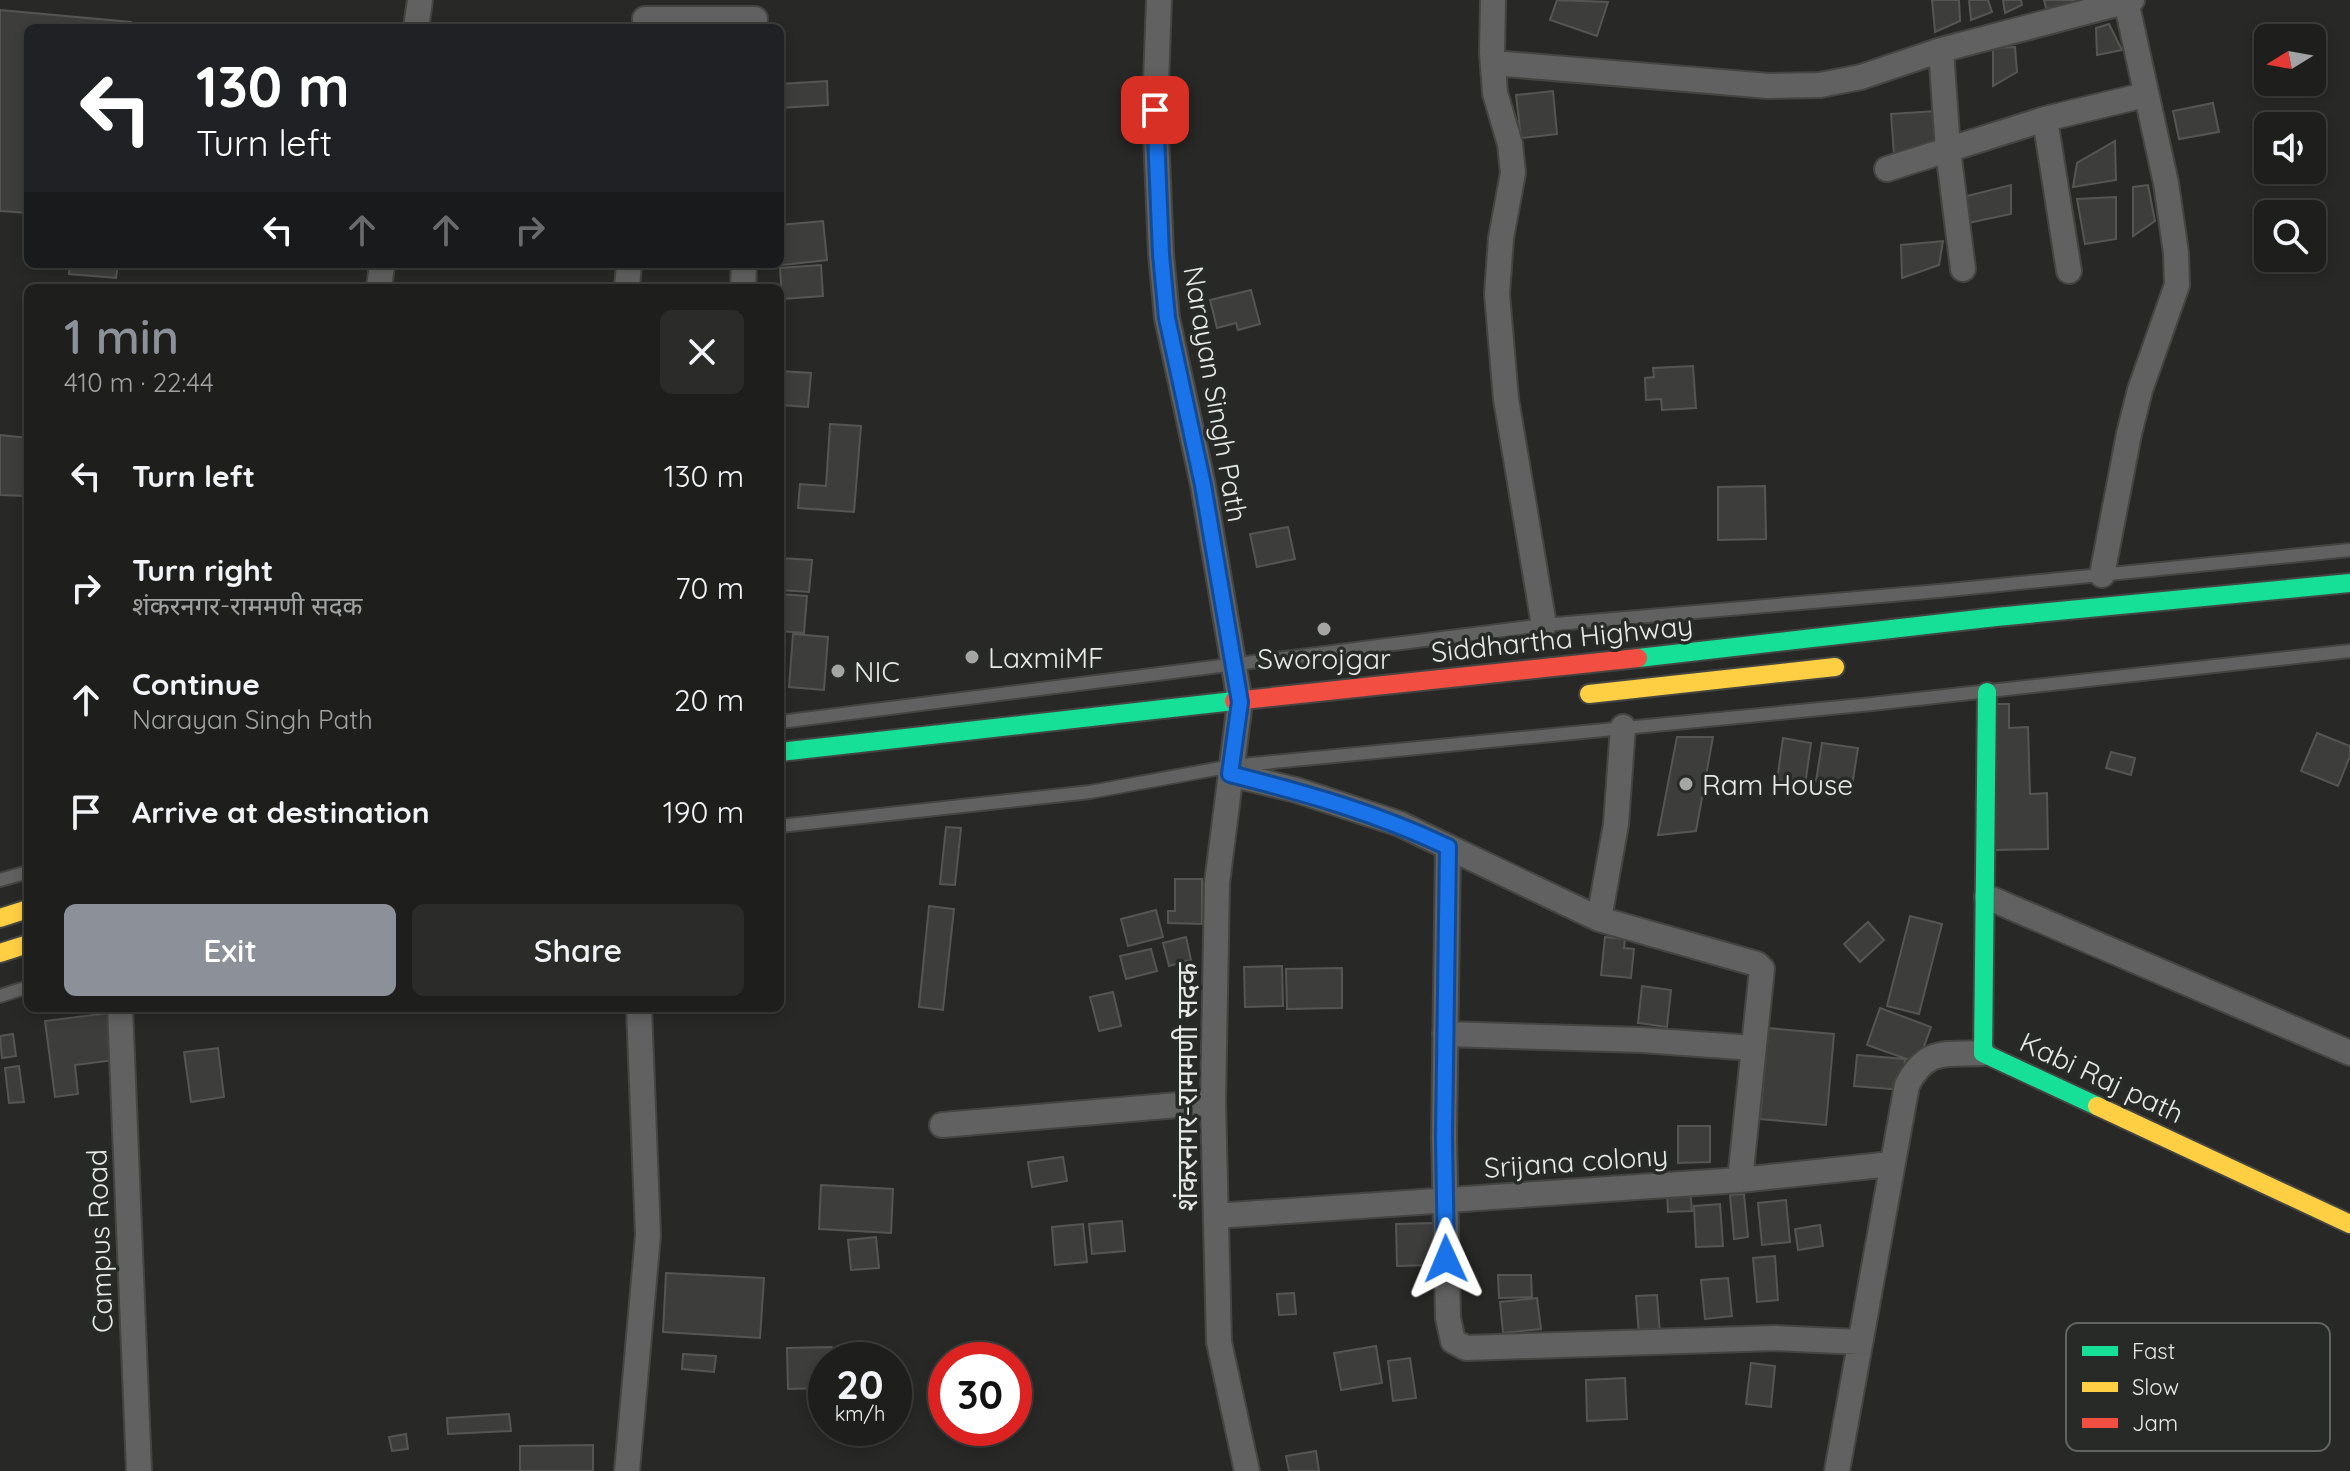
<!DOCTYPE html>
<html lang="en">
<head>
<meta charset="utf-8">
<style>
  :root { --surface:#1e1f1d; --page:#2b2c2a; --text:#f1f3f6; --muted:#a1a2a4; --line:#3c3d3b; --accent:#8c9099 }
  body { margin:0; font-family:Quicksand,"Noto Sans Devanagari",sans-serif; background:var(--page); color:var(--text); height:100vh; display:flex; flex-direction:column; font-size:30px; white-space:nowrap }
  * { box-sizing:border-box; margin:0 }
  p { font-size:26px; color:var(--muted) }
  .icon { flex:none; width:44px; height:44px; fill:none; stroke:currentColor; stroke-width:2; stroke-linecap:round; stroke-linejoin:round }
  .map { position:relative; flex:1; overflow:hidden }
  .details { position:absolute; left:24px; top:284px; width:760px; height:728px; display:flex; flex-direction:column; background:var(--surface); border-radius:12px; box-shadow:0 4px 12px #0003,0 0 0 2px var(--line) }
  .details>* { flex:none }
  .hud { position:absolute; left:24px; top:24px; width:760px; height:244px; border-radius:12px; box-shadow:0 4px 12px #0003,0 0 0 2px var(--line); background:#202124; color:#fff; overflow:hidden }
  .needle { width:52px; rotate:259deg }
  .tools { position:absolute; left:2254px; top:24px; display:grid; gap:16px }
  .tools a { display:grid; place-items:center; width:72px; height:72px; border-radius:12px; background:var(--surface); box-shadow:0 4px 12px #0003,0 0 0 2px var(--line); font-size:40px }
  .speed { position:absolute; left:808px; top:1342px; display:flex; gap:16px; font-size:40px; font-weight:700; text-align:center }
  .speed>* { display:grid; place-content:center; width:104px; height:104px; border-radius:50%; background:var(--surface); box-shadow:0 4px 12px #0003,0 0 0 2px var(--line); line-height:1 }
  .speed small { font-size:20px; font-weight:400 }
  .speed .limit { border:12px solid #d22; background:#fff; color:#111 }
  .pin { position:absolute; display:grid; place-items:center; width:68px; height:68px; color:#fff; margin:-34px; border-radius:16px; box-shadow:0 4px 12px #0006 }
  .me { position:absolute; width:88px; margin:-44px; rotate:359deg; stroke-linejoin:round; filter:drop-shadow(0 0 6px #0008) }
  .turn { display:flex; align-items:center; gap:28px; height:168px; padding:0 40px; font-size:36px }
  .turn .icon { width:104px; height:104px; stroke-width:2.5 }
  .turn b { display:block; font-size:56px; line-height:68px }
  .lanes { display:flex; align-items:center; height:76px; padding:0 40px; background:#0003; justify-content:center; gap:40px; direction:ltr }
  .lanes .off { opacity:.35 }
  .round { display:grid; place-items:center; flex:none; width:84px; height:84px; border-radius:12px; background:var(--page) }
  .head { display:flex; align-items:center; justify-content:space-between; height:136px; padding:0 40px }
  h1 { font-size:48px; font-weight:600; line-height:60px; color:var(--accent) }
  .button { display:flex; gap:16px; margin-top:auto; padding:16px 40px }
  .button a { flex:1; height:92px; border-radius:12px; background:var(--accent); color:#fff; font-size:32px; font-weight:600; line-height:92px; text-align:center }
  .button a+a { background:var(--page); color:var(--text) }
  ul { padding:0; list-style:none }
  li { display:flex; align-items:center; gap:24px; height:112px; padding:0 40px }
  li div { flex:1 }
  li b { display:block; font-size:30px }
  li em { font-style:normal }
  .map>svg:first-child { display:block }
  .building { fill:#3d3e3c; stroke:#555654; stroke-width:2 }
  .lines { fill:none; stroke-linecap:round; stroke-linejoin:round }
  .lane-casing { stroke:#444543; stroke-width:16 }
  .street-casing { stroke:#444543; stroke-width:28 }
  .fast-casing { stroke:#444543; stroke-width:22 }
  .slow-casing { stroke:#444543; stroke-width:22 }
  .jam-casing { stroke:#444543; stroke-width:22 }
  .lane { stroke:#606160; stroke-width:12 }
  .street { stroke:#606160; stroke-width:24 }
  .fast { stroke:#16e098; stroke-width:18 }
  .slow { stroke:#ffcf43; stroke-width:18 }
  .jam { stroke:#f24e42; stroke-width:18 }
  .route-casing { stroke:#114b97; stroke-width:20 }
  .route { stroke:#1a73e8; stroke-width:14 }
  .poi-dot { fill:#a5a6a4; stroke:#272a26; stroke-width:3 }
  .labels { text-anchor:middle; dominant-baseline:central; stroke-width:7; stroke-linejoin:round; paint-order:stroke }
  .street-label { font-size:28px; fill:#e8eae7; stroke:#272a26 }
  .poi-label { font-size:28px; fill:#e8eae7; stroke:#272a26; text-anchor:start }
  .key { fill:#272a26; stroke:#616460; stroke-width:2 }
  .key-label { font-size:22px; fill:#e8eae7 }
</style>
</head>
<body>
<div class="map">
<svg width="2350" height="1471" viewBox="0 0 2350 1471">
  <rect width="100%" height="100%" fill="#282927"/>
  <path class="building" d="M1557 0 1608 2 1597 36 1550 20Z
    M1932 0H1959L1960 21 1935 32Z
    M1969 0H1988L1992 12 1971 20Z
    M2003 0H2021L2022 5 2005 13Z
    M2044 0H2082L2085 9 2049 19Z
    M0 10 131 22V28H28V213L0 211Z
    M2109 24 2122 50 2097 55 2096 28Z
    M2015 47 2017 72 1993 86V48Z
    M827 81 828 105 780 108V84Z
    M1553 91 1557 134 1521 138 1516 95Z
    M2213 103 2219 132 2179 139 2173 111Z
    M1936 111 1935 145 1894 154 1891 114Z
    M2115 141 2116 180 2073 187 2077 163Z
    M2011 185V214L1968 223 1963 197Z
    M2148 185 2155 221 2133 236V187Z
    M2116 197V239L2085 244 2077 199Z
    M823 221 827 260 783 265 780 225Z
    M1943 241 1939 265 1902 278 1901 245Z
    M70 264H118L116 278 69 274Z
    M821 265 823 296 782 299 780 268Z
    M1251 290 1260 324 1238 330 1236 323 1217 328 1210 300Z
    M1693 366 1696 408 1662 410 1661 399 1646 400 1645 378 1654 377 1653 368Z
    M780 371 811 373 808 407 780 405Z
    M830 424 861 426 854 512 798 508 800 484 826 486Z
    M0 435 28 438V494L25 496 0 495Z
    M1765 486 1766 539 1718 540V487Z
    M1288 527 1295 559 1257 567 1250 534Z
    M780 558 812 560 809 592 780 590Z
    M780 594 807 596 804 633 780 631Z
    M793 634 828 637 824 690 789 687Z
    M1990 704H2009V728L2028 727 2030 794 2047 793 2048 849 1994 850Z
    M2317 733 2350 746V756L2338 786 2301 771Z
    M1677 737H1713L1696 831 1658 835Z
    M1783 738 1811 743 1805 785 1777 780Z
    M1822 743 1858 748 1852 786 1816 781Z
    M2111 752 2135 758 2131 775 2106 768Z
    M946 827 961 828 955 885 940 884Z
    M1175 879H1202V924L1168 923V911H1175Z
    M929 906 954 909 943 1010 919 1007Z
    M1156 910 1163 937 1128 946 1121 919Z
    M1910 916 1942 924 1919 1014 1887 1006Z
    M1868 922 1884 940 1860 962 1844 944Z
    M1186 937 1191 960 1169 966 1163 943Z
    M1605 937 1625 939 1624 948 1634 949 1631 978 1601 975Z
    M1151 949 1157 971 1126 979 1120 956Z
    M1282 966 1283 1006 1245 1007 1244 967Z
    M1342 968V1008L1287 1009 1286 969Z
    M1642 986 1671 990 1667 1027 1638 1023Z
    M1113 992 1121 1026 1099 1031 1090 997Z
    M1880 1008 1931 1027 1918 1063 1867 1045Z
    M109 1013 115 1060 75 1065 78 1094 55 1097 45 1021Z
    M1768 1028 1834 1034 1826 1125 1760 1119Z
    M13 1034 16 1056 2 1058 0 1036Z
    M218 1048 224 1097 191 1102 184 1052Z
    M1857 1055 1905 1059 1902 1090 1854 1086Z
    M19 1066 24 1102 9 1103 5 1068Z
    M1678 1126H1710V1162L1678 1163Z
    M1063 1157 1067 1181 1032 1187 1028 1162Z
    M821 1185 893 1189 891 1233 819 1229Z
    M1690 1190 1692 1211 1668 1212 1667 1191Z
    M1744 1194 1748 1237 1734 1239 1730 1195Z
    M1786 1200 1790 1242 1762 1245 1758 1203Z
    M1720 1204 1723 1246 1696 1247 1694 1206Z
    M1122 1221 1125 1251 1092 1254 1089 1224Z
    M1435 1223 1436 1265 1397 1266 1396 1224Z
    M1083 1224 1087 1262 1055 1265 1052 1227Z
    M1820 1225 1823 1246 1798 1250 1795 1229Z
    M876 1237 879 1268 851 1270 848 1240Z
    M1775 1256 1778 1300 1757 1302 1753 1258Z
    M666 1273 764 1278 760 1338 663 1332Z
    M1498 1275H1531L1532 1297 1499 1298Z
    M1728 1278 1732 1316 1705 1319 1701 1280Z
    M1294 1293 1296 1314 1279 1315 1277 1294Z
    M1657 1295 1660 1334 1639 1336 1636 1296Z
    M1537 1298 1541 1329 1503 1333 1500 1302Z
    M1376 1346 1382 1383 1341 1390 1334 1353Z
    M832 1347 833 1360H826V1388L788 1389 787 1348Z
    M683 1354 716 1356 714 1372 682 1369Z
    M1410 1358 1416 1398 1393 1401 1388 1361Z
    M1751 1363 1775 1366 1771 1407 1746 1404Z
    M1625 1378 1627 1419 1587 1421 1586 1380Z
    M509 1414 511 1431 448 1434 447 1418Z
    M406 1434 408 1449 392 1451 389 1437Z
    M593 1445V1471H520V1446Z
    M1316 1451 1319 1471H1289L1286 1456Z"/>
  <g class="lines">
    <g class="lane-casing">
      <path id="lane" d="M780 722 1544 625 1939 591 2350 550
        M780 826 1090 792 1232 766 1872 704 2350 651
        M0 880 28 872
        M0 996 28 987"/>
    </g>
    <g class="street-casing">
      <path id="street" d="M1159 0 1155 110 1161 254 1167 318 1203 485 1240 702 1217 883 1213 1102 1219 1342 1247 1471
        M1493 0 1492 53 1495 93 1510 144 1513 173 1501 238 1497 294 1506 399 1544 625
        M645 19H755
        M416 28 420 0
        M1941 50 1948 150 1963 269
        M1493 63 1769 86 1820 85 1861 77 1941 50 2132 0
        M2045 119 2069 271
        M1887 169 2045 119 2145 95
        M379 288 382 264
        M627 288 629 264
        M743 288 744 264
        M2102 575 2129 434 2140 390 2177 285 2176 253 2166 183 2126 1
        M1623 727 1616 824 1599 919 1757 964 1762 969 1740 1180
        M1230 774 1296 790 1400 824 1599 919
        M1448 847 1444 1137 1448 1318 1453 1341 1466 1348 1775 1338 1860 1342
        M1987 897 2350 1053
        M120 1008 139 1471
        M1445 1034 1642 1040 1753 1048
        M942 1125 1213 1102
        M1216 1216 1740 1180 1891 1164
        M627 1471 648 1235 639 1008
        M1837 1471 1907 1085C1927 1047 1945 1055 1983 1053"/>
    </g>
    <g class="fast-casing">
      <path id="fast" d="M1638 658 1996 617 2350 583
        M1987 692 1983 1053 2097 1106
        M780 752 1234 701"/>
    </g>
    <g class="slow-casing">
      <path id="slow" d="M1589 694 1835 667
        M0 918 28 909
        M0 953 28 944
        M2097 1106 2350 1224"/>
    </g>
    <g class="jam-casing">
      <path id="jam" d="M1234 701 1638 658"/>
    </g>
    <use href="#lane" class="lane"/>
    <use href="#street" class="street"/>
    <use href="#fast" class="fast"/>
    <use href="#slow" class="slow"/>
    <use href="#jam" class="jam"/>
  </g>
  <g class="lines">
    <g class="route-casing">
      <path id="route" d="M1155 110 1161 254 1167 318 1203 485 1240 702 1230 774C1305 793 1377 813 1448 847L1444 1137 1446 1259"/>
    </g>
    <use href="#route" class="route"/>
  </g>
  <g class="poi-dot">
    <circle cx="1324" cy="629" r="8"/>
    <circle cx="972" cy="657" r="8"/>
    <circle cx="838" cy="671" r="8"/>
    <circle cx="1686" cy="784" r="8"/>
  </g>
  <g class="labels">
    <g class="street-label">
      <text transform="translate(1216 394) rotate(80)">Narayan Singh Path</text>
      <text transform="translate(1562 638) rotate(-6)">Siddhartha Highway</text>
      <text transform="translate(2102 1077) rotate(25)">Kabi Raj path</text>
      <text transform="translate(1186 1087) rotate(-90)">शंकरनगर-राममणी सदक</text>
      <text transform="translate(1576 1161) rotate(-4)">Srijana colony</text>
      <text transform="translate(99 1241) rotate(-92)">Campus Road</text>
    </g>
    <g class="poi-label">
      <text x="988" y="657">LaxmiMF</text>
      <text x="1324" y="658" text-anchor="middle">Sworojgar</text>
      <text x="854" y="671">NIC</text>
      <text x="1702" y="784">Ram House</text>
    </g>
  </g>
  <rect x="2066" y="1323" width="264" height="128" rx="12" class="key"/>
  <rect x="2082" y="1346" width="36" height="10" fill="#16e098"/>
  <rect x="2082" y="1382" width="36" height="10" fill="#ffcf43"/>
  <rect x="2082" y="1418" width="36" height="10" fill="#f24e42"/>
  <g class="key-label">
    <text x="2132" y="1359">Fast</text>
    <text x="2132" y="1395">Slow</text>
    <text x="2132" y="1431">Jam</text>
  </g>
</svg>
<div class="tools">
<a><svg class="needle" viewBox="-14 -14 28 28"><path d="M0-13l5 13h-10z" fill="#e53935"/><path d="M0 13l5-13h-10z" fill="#a1a2a4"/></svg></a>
<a><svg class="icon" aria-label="sound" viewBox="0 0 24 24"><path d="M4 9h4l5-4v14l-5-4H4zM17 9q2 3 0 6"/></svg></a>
<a><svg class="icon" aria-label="search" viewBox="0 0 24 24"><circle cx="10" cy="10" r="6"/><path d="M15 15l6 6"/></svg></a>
</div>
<div class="speed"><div>20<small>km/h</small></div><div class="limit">30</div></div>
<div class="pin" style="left:1155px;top:110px;background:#d93025"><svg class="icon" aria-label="arrive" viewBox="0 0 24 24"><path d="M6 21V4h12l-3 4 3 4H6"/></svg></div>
<svg class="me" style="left:1446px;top:1259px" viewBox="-20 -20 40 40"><path d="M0-17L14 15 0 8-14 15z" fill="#1a73e8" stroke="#fff" stroke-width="4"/></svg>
<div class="hud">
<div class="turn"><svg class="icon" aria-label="left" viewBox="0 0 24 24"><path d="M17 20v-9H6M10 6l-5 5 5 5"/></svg><div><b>130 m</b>Turn left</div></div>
<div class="lanes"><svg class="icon" aria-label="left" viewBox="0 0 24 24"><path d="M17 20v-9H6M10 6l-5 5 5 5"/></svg><svg class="icon off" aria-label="ahead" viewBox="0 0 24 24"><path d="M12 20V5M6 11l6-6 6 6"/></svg><svg class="icon off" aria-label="ahead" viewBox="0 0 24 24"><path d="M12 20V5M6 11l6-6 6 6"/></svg><svg class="icon off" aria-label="right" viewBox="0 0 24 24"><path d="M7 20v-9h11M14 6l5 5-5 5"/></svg></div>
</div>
<section class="details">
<div class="head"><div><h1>1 min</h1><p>410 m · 22:44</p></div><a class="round"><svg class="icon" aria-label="close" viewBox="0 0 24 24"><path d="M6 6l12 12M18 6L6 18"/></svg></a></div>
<ul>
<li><svg class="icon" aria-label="left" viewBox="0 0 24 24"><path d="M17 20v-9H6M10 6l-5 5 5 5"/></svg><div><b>Turn left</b></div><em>130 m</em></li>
<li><svg class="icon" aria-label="right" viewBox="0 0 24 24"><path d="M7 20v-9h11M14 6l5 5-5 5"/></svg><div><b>Turn right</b><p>शंकरनगर-राममणी सदक</p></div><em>70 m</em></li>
<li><svg class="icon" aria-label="ahead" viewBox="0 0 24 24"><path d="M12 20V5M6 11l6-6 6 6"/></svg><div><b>Continue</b><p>Narayan Singh Path</p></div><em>20 m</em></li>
<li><svg class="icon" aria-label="arrive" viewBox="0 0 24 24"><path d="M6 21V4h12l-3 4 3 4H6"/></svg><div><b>Arrive at destination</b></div><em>190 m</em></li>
</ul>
<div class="button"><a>Exit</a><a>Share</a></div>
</section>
</div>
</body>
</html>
